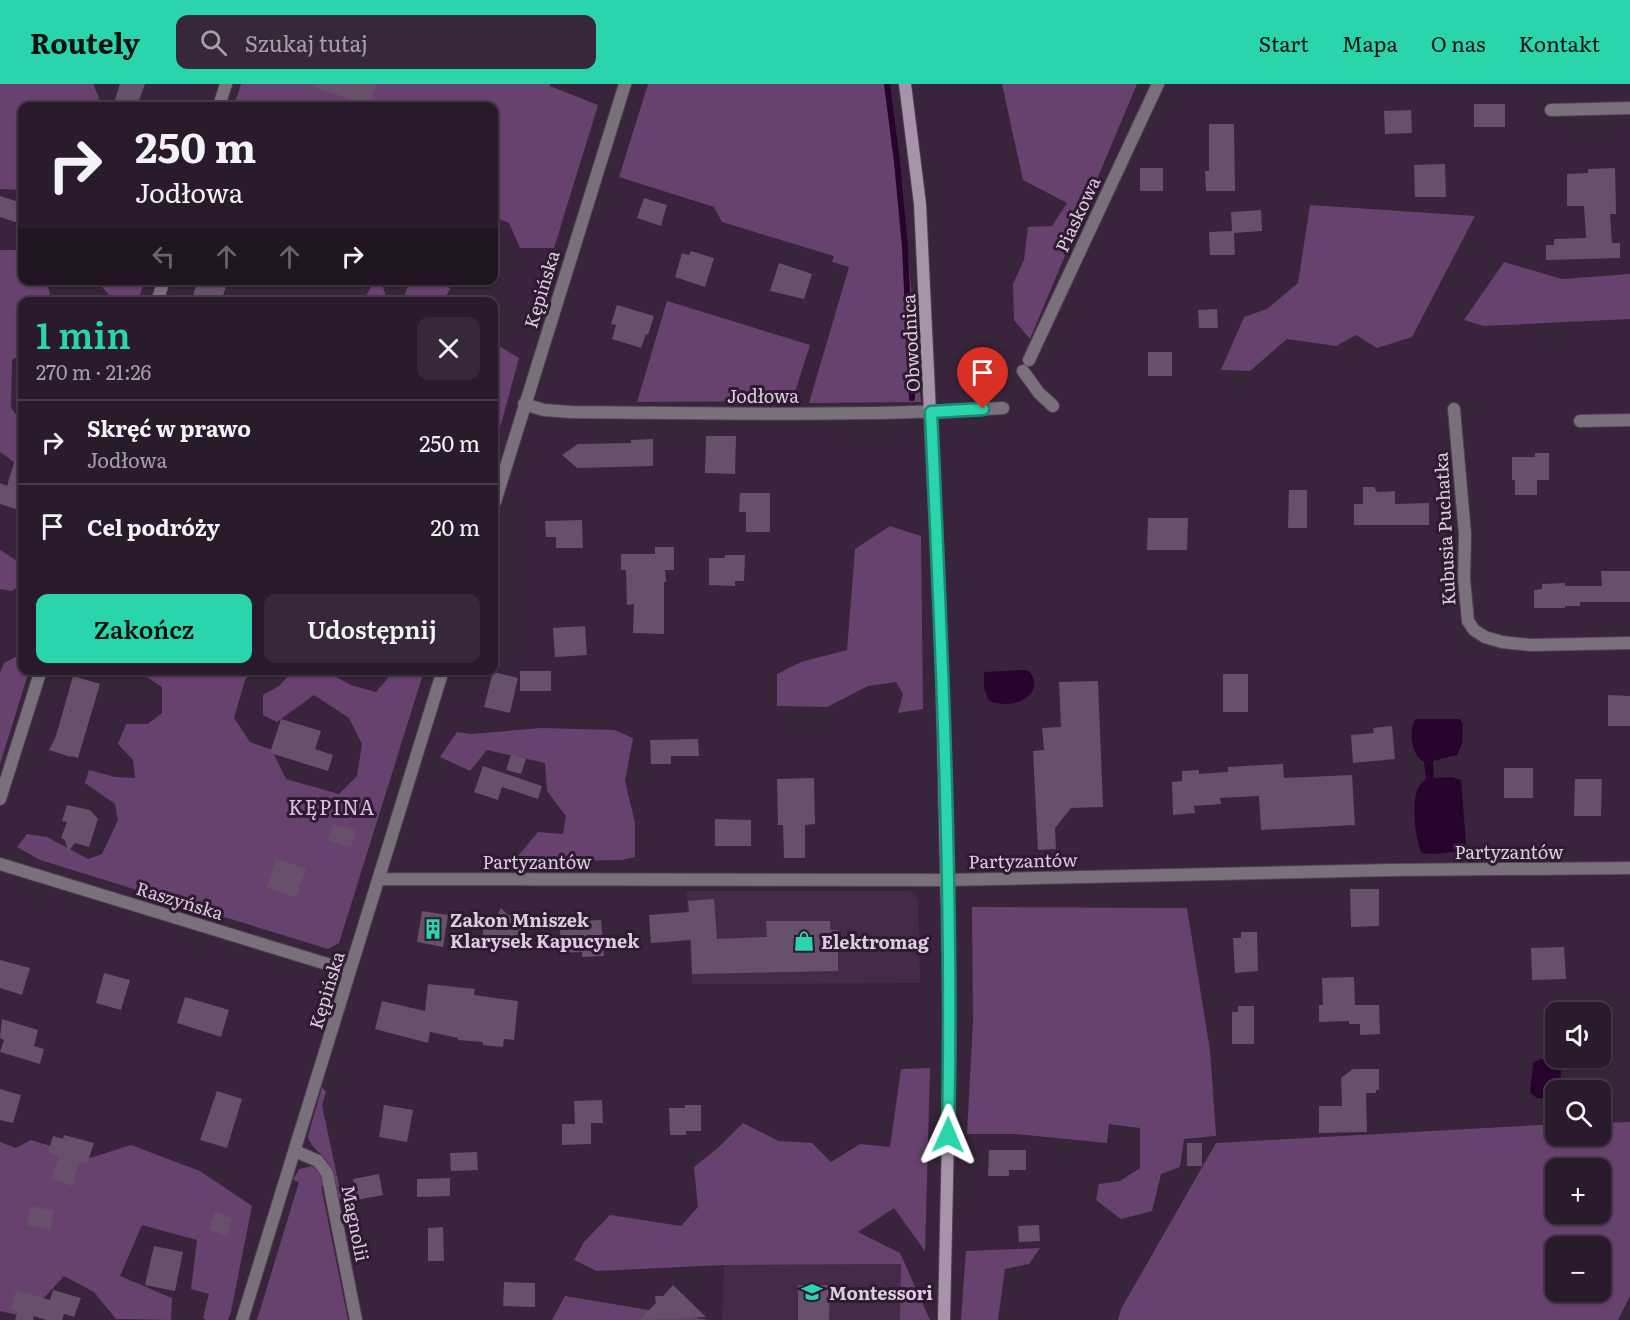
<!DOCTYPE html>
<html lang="pl">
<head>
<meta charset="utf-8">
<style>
  :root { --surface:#2a1b2c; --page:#362838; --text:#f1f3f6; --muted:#a5a1a9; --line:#463948; --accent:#2bd5ac }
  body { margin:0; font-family:Literata,serif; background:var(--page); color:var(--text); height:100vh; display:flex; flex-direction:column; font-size:22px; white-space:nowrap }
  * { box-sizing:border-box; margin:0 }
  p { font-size:20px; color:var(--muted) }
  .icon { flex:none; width:33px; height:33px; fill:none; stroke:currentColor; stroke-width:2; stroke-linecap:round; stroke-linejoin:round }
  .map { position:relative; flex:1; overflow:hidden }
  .details { position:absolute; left:18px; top:213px; width:480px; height:378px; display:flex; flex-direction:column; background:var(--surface); border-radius:12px; box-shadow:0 2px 4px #0004,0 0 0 2px var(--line) }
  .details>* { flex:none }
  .top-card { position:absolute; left:18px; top:18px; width:480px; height:183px; border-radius:12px; box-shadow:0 2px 4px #0004,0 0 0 2px var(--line); background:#2a1b2c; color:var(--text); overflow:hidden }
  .fabs { position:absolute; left:1545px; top:918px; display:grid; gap:12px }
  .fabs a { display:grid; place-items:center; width:66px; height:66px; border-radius:12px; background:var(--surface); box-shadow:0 2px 4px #0004,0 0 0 2px var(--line); font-size:30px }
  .pin { position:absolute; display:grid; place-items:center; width:51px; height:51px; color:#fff; margin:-62px -26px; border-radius:50% 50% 50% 0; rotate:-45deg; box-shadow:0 0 6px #0007 }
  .pin .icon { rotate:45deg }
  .me { position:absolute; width:66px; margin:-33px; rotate:1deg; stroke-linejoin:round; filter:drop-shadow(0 0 4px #0008) }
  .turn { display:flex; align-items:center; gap:21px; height:126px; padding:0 18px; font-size:27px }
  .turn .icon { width:78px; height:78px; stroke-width:2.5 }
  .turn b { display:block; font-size:42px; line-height:51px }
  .lanes { display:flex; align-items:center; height:57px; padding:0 18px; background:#0003; justify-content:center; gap:30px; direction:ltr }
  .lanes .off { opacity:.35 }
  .round { display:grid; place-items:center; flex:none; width:63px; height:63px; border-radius:12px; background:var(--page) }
  .overview { display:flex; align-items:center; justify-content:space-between; height:102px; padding:0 18px }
  h1 { font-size:36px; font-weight:600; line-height:45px; color:var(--accent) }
  .primary-button { display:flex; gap:12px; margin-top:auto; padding:12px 18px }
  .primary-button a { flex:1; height:69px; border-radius:12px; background:var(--accent); color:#111; font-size:24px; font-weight:600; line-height:69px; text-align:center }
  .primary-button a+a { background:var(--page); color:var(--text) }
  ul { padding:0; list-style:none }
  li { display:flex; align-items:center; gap:18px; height:84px; padding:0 18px; border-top:2px solid var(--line) }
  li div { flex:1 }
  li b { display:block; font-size:22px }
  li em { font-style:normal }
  header { display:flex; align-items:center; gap:36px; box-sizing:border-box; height:84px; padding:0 30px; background:var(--accent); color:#111 }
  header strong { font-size:28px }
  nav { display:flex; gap:33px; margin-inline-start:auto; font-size:21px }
  .search { width:420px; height:54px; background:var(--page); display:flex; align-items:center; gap:15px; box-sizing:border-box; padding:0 21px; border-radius:12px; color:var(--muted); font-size:22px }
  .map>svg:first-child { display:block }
  .built { fill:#442b48 }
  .green { fill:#68426f; fill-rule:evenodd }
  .water { fill:#27032e }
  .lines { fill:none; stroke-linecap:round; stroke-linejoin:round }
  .stream { stroke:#27032e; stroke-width:6 }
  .building { fill:#66506a }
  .street-casing { stroke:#523f55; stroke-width:14 }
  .secondary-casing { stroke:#523f55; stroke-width:14 }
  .street { stroke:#7a707c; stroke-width:12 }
  .secondary { stroke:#a695a8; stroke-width:12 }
  .route-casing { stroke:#1c8a70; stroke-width:15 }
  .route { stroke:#2bd5ac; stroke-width:10 }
  .labels { text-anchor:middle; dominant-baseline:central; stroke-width:6; stroke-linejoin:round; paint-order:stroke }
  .street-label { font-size:18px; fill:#dacddc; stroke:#2e1a31 }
  .poi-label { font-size:18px; font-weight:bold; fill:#dacddc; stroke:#2e1a31; text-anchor:start }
  .neighbourhood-label { font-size:20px; letter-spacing:1.5px; fill:#d9c0de; stroke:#2e1a31 }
</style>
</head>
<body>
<header>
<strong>Routely</strong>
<div class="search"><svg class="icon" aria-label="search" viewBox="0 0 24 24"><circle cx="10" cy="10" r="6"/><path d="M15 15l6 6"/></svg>Szukaj tutaj</div>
<nav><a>Start</a><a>Mapa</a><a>O nas</a><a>Kontakt</a></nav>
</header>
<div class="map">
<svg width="1630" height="1236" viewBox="0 0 1630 1236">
  <rect width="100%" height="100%" fill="#38243b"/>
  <path class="built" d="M686 807H910L918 815 920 899 692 900Z
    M901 1180 900 1236H722L724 1181Z"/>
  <path class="green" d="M0 0H93L101 19 105 22H22L21 106 0 105Z
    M241 0H550V2L598 21 554 164H520L509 139 494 133V22H234Z
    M648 0H887L902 101 921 318 809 319 849 183 832 178 834 172 722 138 714 123 619 93Z
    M1002 0H1137L1030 255 1014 236 1013 200 1024 176 1028 143 1052 142 1067 119 1023 96Z
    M1310 121 1475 132 1412 253 1377 264 1356 251 1336 262 1287 255 1250 287 1221 286 1244 233 1267 225 1298 199Z
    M0 166H22V196L46 197 50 210 48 217 22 218V270L12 276 11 324 22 338V384L0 368Z
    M1504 178 1562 195 1630 190V235L1484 242 1464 236Z
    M375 196 381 198 388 217H363Z
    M83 197H144L138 218 115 217 100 201Z
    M410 197H444L450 205 443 217H402Z
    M667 217 810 261 792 317 637 318Z
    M494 259 519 274 494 366Z
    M890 442 921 452 923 625 898 629 903 610 896 598 868 602 827 623 777 622V590L801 578 847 566 855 465Z
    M0 466 22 480V499L12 507 0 505Z
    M19 571 22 572V586L29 587 0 680V589L4 579Z
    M111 587H253L245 596 234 634 250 658 272 666 286 695 339 710 357 692 362 660 349 634 314 611 277 638 263 631V611L279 602 293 587H325L351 601 376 608 394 587H424L339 859 328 865 40 776 17 763 27 750 47 753 88 775 102 770 118 736 115 720 85 699 89 686 115 693 135 694 133 676 118 660 126 640H148L162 629V603L147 593 118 592Z
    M541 644 614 646 633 654 625 697 635 739V773L622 776 513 778 538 748 563 750 566 732 547 707 545 679 487 666 470 687 440 673 457 648 472 650Z
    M972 823 1187 824 1210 966 1216 1052 1184 1055 1180 1083 1161 1090 1152 1127 1121 1135 1096 1116 1099 1100 1120 1097 1140 1084V1044L1109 1040 1107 1059 1015 1050H967L973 937Z
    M930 984 925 1167 894 1124 858 1148 900 1169 930 1236H900L901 1180 724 1181 597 1187 574 1176 584 1158 610 1131 681 1142 698 1123 694 1083 719 1063 743 1039 779 1057 812 1059 831 1078 860 1060 890 1063 901 985Z
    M322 1003 326 1008 322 1021 342 1116 338 1115C336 1104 334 1092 330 1082 325 1070 310 1065 308 1052Z
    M1630 1038V1212L1618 1236H1118L1121 1225 1216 1059 1555 1040 1556 1052H1600L1601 1039ZM1556 1084H1600V1130H1556ZM1556 1162H1600V1208H1556Z
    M31 1056 90 1074 131 1061 200 1087 252 1122 231 1228 228 1236H206L203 1234 209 1210 191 1205 197 1156 142 1141 120 1192 172 1214 171 1236 116 1235 94 1208 64 1192 44 1214 18 1231 0 1227V1058L16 1064Z
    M312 1082 320 1088 324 1102H321L348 1236H257L299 1098 293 1096 299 1085Z
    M1040 1164 1029 1180 1005 1185 998 1236H961L966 1167Z
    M565 1212 709 1236H547H552Z"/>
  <path class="water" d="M1023 586 1029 587C1049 612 1008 628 988 616L984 604V590L985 588Z
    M1416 635H1460L1463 640 1462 660 1457 671 1433 677 1434 694 1452 693 1461 696 1466 760 1465 767 1433 770 1422 769C1415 758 1412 719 1417 707 1419 701 1422 699 1426 695L1424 678C1412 671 1407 647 1416 635Z
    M1540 975H1551L1559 979 1561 983 1560 1006H1556L1555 1014H1537L1530 1009 1533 979Z"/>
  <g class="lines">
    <path class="stream" d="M887 0 897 78 905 163 912 314"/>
  </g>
  <path class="building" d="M120 0H145L137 22H113Z
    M316 0H377L370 21 316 4Z
    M1474 20H1505V43H1474Z
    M1411 26 1412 49 1385 50 1384 27Z
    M1209 40H1234L1235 107H1206L1205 87H1209Z
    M1445 80 1446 113H1415L1414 81Z
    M1140 84H1163V107H1140Z
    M1615 84 1616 130H1610L1612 159H1620V174L1546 176V161H1554V155L1586 154 1584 122H1567V90L1588 89V85Z
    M0 112 22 119V140L0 133Z
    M644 114 667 121 661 142 637 134Z
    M1261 126 1262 147 1234 149 1235 171H1210L1209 148 1232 147 1231 128Z
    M691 167 714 174 705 203 675 193 682 169 689 171Z
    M779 179 812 190 804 215 770 207Z
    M198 196H228L221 218H191Z
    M617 221 654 232 648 251 646 250 641 264 612 255 616 241 611 240Z
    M1217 225 1218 244H1199L1198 226Z
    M1148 268H1172V292H1148Z
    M706 352H736L735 390 705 389Z
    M653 355V382L577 384 562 371 578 360 631 359V356Z
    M19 362 22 363V415L19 426 0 420V399L7 402Z
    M1535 369H1549V396H1537V411H1515V396H1512V373H1535Z
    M1363 403H1374L1377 408 1395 407V420L1429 419V441H1354V420H1363Z
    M1289 406H1307V444H1288Z
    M740 409H770V448H746V428H739Z
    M1148 434H1188L1187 466H1147Z
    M582 436 583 464H556V453H546L545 437Z
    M655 463H674V486H665L666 498H664V550L633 549 634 520 627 521 626 486H621V470H655Z
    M725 471H745L744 497H735V502L709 501V474H725Z
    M1601 487H1630V518H1580V522H1565V524H1534V506L1542 505V500L1565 499V502H1602Z
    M585 542 587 571 555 573 553 544Z
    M520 587H551V607H520Z
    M493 588 518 594 510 629 484 623Z
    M1223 590H1248V628H1223Z
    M73 592 100 600 78 674 71 672V673L49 666 56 652Z
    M1098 597 1103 723 1071 724 1055 744 1056 765 1038 766 1033 667 1044 666 1042 644 1061 643 1059 598Z
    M1608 611 1630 612V642H1608Z
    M281 635 321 647 315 665 333 671 328 687 270 669Z
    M1392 642 1395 675 1353 679 1351 651 1374 649 1373 644Z
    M698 655 699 672H671V680H651L650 656Z
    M511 670 526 675 521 690 506 686Z
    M1283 680 1284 694 1352 691 1355 741 1261 746 1259 712 1220 714 1221 720 1194 722 1195 729 1173 731 1172 698 1182 697V687L1199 686V690L1228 688V683Z
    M483 682 542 702 538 715 502 703 498 716 474 708Z
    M1504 684H1533V714H1504Z
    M814 694 815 740 805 741V774H784L783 741H778L777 695Z
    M1575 695H1602L1601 732H1574Z
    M67 721 90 726 98 735 89 763 75 759 68 768 65 756 61 754 67 738 62 737Z
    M715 735 751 736V762H715Z
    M333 740 356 747 351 764 328 756Z
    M276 775 306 785 296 813 267 804Z
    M1350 805H1379V842L1351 843Z
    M714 815 717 855 767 853 766 837H830V846H838V887L692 890 691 856 651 859 649 831 689 828 688 817Z
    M501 824 508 831 521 830 522 861 483 862V844L488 840H493Z
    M422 827 448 831 443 863 417 858Z
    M601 836 604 872 582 873V868L561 869 560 842 581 840V837Z
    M1241 848H1257L1258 887 1235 889 1233 854H1241Z
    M1564 863 1566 895 1532 896 1531 864Z
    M0 876 30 884 22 911 0 904Z
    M104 889 130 896 121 926 96 919Z
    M1354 893 1355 921H1379L1380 950 1360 951V940H1349V937L1319 938V921H1323L1322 894Z
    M428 900 475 905 474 911 518 917 514 956 504 955 503 963 483 961V958L458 956V954L430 948 428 959 375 945 382 917 425 927Z
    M185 913 229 926 221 953 177 939Z
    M1238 922H1254V960H1232V928H1238Z
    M2 935 38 946 34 962 44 965 40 980 0 968 4 956 0 954Z
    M1353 985H1379V1006H1376V1009H1366L1367 1048 1319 1049V1022H1342L1341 994Z
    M0 1005 21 1011 13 1039 0 1036Z
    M217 1007 242 1015 227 1064 200 1056Z
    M602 1016 603 1039H591V1060L562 1061V1040H575L574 1017Z
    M384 1021 413 1026 407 1058 379 1053Z
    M685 1021H701V1047H686V1051H670L669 1024H685Z
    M64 1051 94 1059 87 1080 79 1078 72 1102 52 1095 59 1072 48 1068 53 1052 63 1055Z
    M1187 1059H1202V1082H1187Z
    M989 1066H1026V1086H1009V1092H988Z
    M477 1068 478 1086 451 1087 450 1069Z
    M379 1090 383 1111 357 1116 353 1095Z
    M450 1094V1112L417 1113V1095Z
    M31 1122 54 1127 50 1146 27 1141Z
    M215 1128 232 1134 227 1152 209 1146Z
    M1039 1141 1040 1157 1019 1158 1018 1142Z
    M443 1143 444 1177H428V1144Z
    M154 1162 183 1168 175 1207 145 1201Z
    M504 1198 535 1199V1223L503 1222Z
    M673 1201 706 1233 639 1236 656 1219 655 1212H663Z
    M798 1201H830L829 1236H798Z
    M16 1206 50 1216 53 1206 81 1214 74 1233 64 1230 62 1236H46L34 1232 33 1236H15L18 1227 11 1225Z"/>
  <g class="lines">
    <g class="street-casing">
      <path id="street" d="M219 22 226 0
        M1551 26 1630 24
        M157 218 164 196
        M1029 276 1158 0
        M1023 287 1039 309 1053 322
        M524 320 544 326 571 328C715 329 859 333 1003 324
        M1454 325 1465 450 1464 495 1468 537 1474 546 1485 553 1502 558 1531 561 1630 559
        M1580 337 1630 336
        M494 421 625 0
        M0 715 41 586
        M0 780 350 887
        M380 795 947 796 1390 786 1630 784
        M295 1067 318 1077 327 1089 356 1236
        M242 1236 443 586"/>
    </g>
    <g class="secondary-casing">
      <path id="secondary" d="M905 0 920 120 941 558 950 958 944 1236"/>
    </g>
    <use href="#street" class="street"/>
    <use href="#secondary" class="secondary"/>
  </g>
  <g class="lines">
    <g class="route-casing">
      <path id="route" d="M948 1051C953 810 942 569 931 328L983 325"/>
    </g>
    <use href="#route" class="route"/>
  </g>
  <defs>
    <g id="building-bare" transform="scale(1.62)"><path d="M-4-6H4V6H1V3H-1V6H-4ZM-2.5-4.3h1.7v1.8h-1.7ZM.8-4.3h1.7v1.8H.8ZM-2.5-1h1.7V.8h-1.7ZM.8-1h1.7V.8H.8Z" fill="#2bd5ac" stroke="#2e1a31" stroke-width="2.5" paint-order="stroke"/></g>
    <g id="shop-bare" transform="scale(1.62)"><path d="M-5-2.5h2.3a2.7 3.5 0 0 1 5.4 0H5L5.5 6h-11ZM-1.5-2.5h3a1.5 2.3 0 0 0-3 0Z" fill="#2bd5ac" stroke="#2e1a31" stroke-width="2.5" paint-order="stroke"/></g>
    <g id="school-bare" transform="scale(1.62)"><path d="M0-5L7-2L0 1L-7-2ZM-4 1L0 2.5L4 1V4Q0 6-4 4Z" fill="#2bd5ac" stroke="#2e1a31" stroke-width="2.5" paint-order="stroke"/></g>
  </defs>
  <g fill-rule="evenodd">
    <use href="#building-bare" x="433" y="845"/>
    <use href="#shop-bare" x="804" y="857"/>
    <use href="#school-bare" x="812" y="1208"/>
  </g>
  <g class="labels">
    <g class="street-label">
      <text transform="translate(1077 130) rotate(-65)">Piaskowa</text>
      <text transform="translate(541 205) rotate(-73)">Kępińska</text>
      <text transform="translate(910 259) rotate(-93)">Obwodnica</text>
      <text x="763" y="311">Jodłowa</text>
      <text transform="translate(1444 445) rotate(-93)">Kubusia Puchatka</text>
      <text x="1509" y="767">Partyzantów</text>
      <text transform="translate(1023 776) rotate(-1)">Partyzantów</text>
      <text x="537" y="777">Partyzantów</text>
      <text transform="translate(180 816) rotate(17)">Raszyńska</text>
      <text transform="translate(326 906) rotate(-73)">Kępińska</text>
      <text transform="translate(356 1139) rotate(79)">Magnolii</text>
    </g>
    <g class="poi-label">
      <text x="450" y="835">Zakon Mniszek<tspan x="450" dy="21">Klarysek Kapucynek</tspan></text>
      <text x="821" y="857">Elektromag</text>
      <text x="829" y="1208">Montessori</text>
    </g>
    <g class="neighbourhood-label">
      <text x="332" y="722">KĘPINA</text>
    </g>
  </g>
</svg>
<div class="fabs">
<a><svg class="icon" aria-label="sound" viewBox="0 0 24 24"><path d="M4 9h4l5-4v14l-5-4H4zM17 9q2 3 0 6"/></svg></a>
<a><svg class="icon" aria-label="search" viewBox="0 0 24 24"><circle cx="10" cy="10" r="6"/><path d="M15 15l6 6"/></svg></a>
<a>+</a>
<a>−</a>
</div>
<div class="pin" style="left:983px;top:325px;background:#d93025"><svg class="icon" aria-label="arrive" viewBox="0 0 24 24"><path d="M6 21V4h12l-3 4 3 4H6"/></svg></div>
<svg class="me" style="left:948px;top:1051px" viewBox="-20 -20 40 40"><path d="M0-17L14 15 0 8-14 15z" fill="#2bd5ac" stroke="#fff" stroke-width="4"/></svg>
<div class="top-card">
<div class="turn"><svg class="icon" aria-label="right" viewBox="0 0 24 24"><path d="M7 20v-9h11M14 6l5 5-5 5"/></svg><div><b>250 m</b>Jodłowa</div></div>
<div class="lanes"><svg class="icon off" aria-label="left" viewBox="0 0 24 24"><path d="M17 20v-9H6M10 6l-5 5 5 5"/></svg><svg class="icon off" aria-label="ahead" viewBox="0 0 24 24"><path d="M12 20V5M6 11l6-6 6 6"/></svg><svg class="icon off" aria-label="ahead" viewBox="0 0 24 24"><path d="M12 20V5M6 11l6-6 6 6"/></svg><svg class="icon" aria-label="right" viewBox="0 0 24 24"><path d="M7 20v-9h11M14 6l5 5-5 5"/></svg></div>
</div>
<section class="details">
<div class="overview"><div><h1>1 min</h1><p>270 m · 21:26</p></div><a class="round"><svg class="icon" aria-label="close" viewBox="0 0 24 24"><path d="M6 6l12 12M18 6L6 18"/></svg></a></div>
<ul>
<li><svg class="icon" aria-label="right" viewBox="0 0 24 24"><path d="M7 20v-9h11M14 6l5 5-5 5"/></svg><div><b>Skręć w prawo</b><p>Jodłowa</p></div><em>250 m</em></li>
<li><svg class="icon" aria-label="arrive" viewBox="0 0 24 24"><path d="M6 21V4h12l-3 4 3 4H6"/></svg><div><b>Cel podróży</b></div><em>20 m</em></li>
</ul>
<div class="primary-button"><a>Zakończ</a><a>Udostępnij</a></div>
</section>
</div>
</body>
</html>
